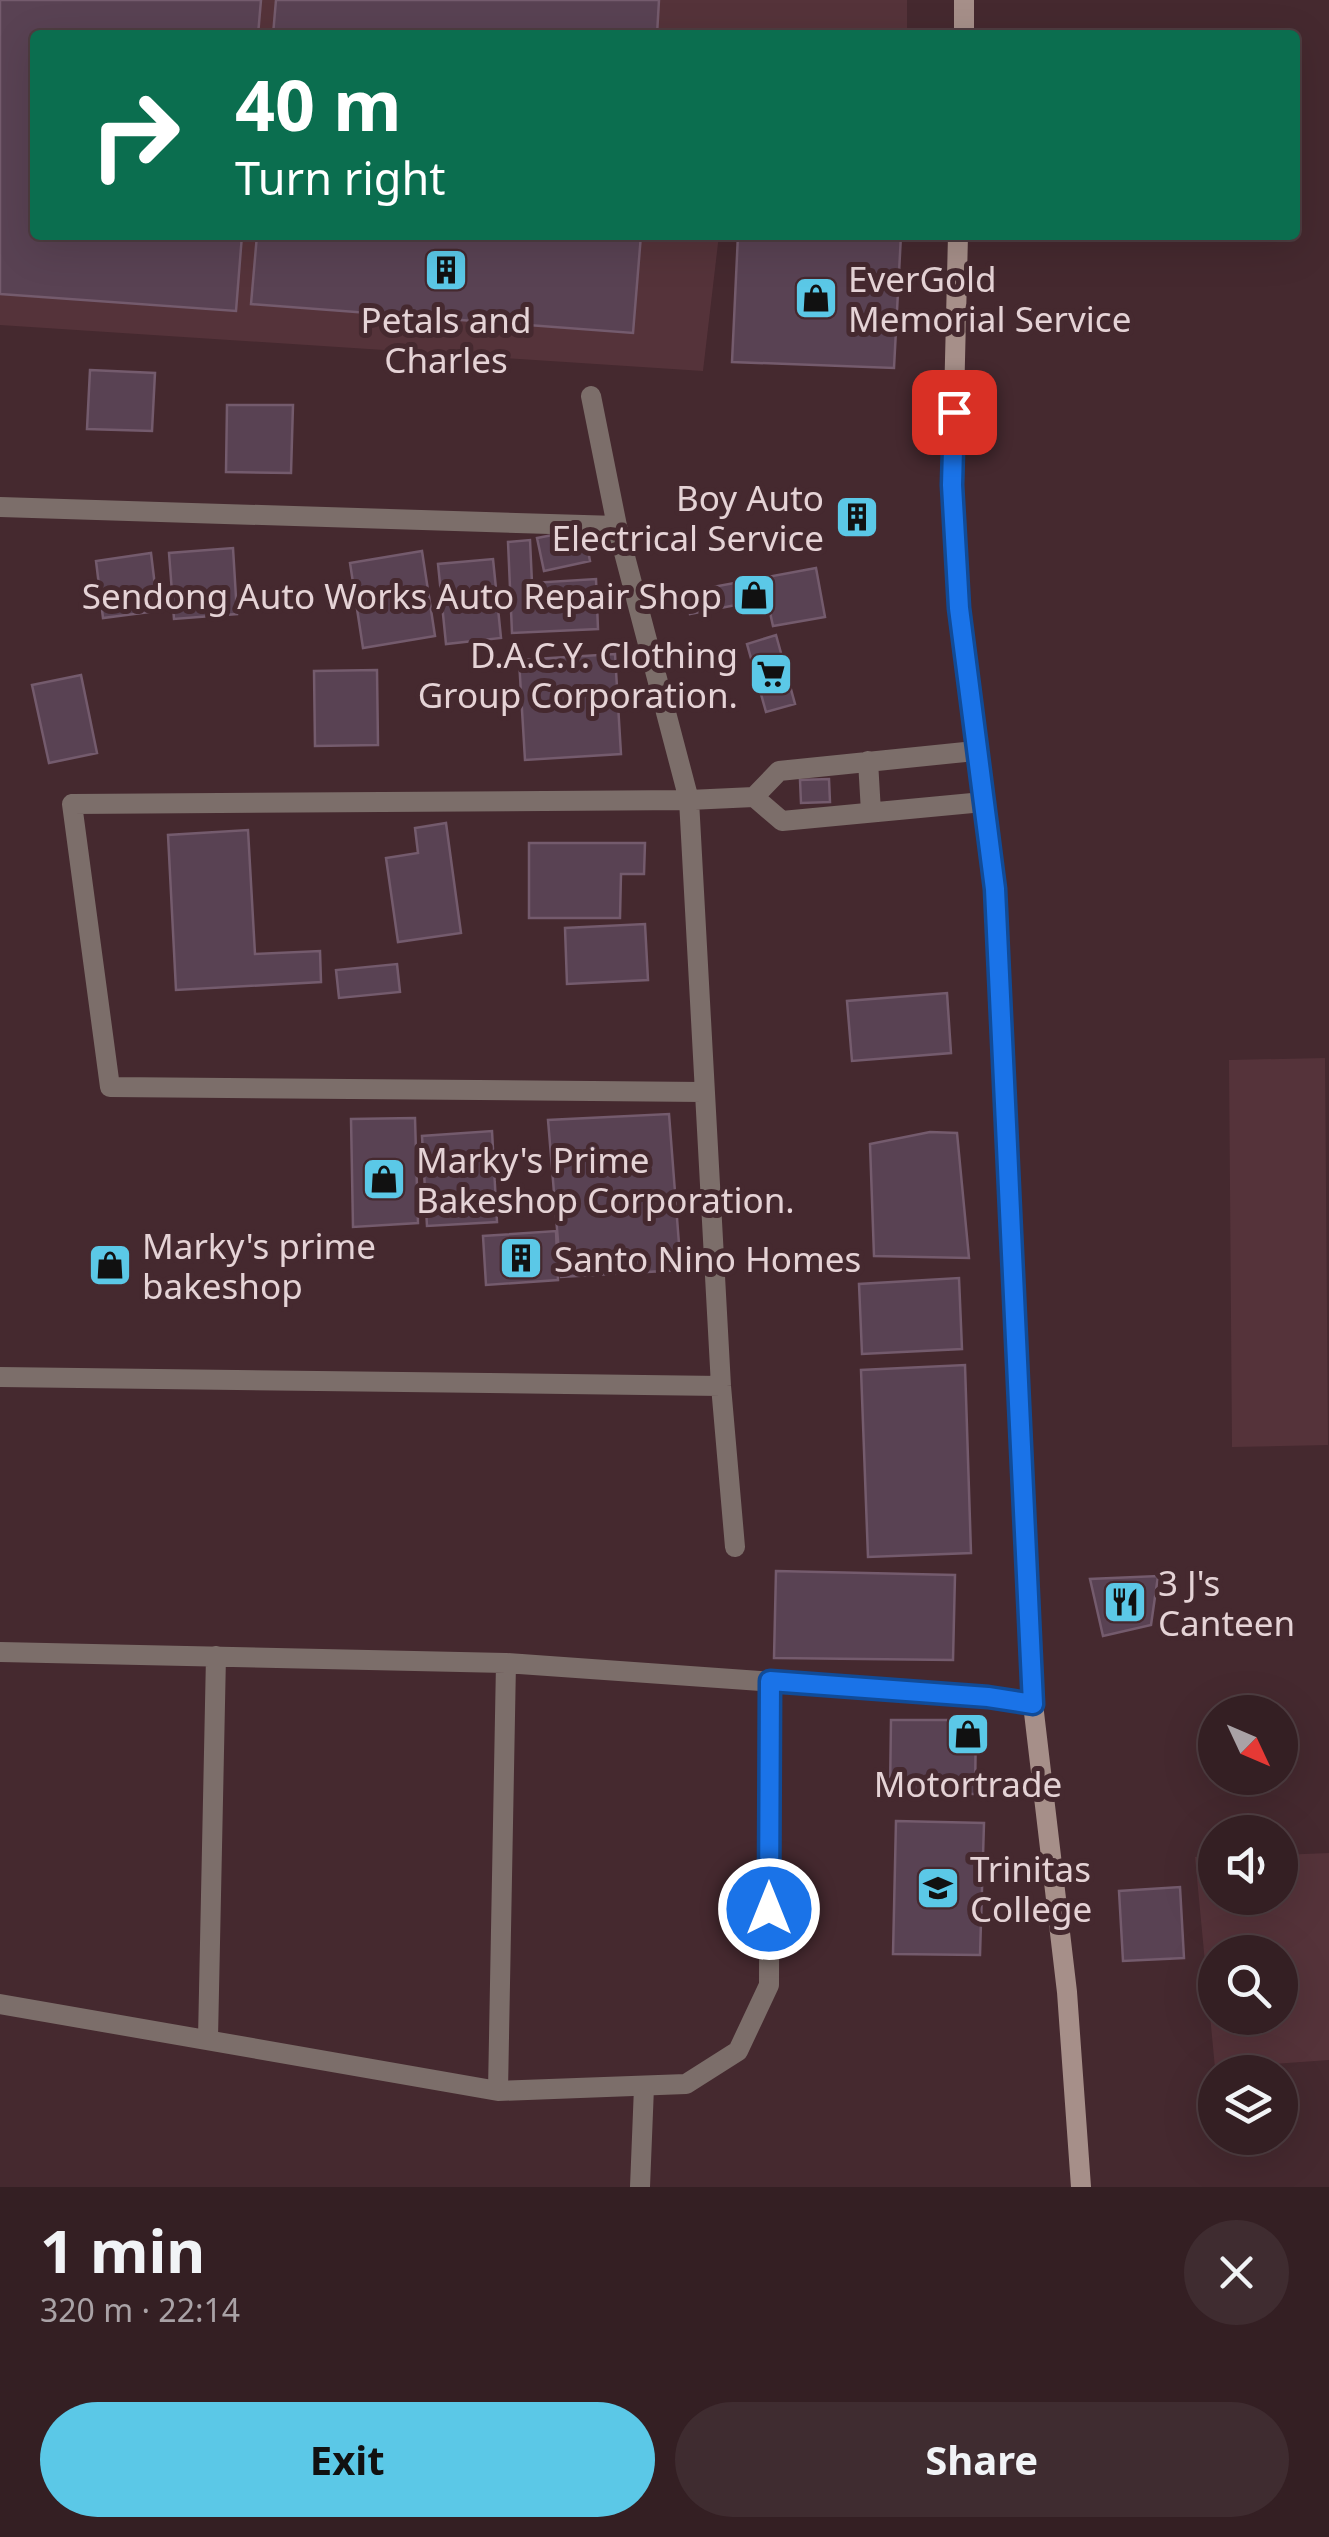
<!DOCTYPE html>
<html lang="en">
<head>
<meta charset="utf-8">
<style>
  :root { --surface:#341f23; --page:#3f2c30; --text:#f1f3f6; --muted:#a9a2a6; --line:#4e3d41; --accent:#5bc8e7 }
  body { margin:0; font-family:"Noto Sans",sans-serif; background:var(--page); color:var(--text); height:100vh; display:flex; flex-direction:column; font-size:38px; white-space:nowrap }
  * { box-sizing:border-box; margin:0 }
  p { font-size:32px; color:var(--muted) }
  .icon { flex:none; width:55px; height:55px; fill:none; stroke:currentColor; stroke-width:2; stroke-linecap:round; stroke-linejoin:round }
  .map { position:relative; height:2187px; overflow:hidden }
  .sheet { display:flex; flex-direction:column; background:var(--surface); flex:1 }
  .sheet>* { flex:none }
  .banner { position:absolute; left:30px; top:30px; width:1270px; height:210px; border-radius:10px; box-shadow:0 10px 40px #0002,0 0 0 2px var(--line); background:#0b6e4f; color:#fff; overflow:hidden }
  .needle { width:65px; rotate:134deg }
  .tools { position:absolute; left:1198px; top:1695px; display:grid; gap:20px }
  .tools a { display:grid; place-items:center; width:100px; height:100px; border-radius:50%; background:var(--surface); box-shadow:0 10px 40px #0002,0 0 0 2px var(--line); font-size:50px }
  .pin { position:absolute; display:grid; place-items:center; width:85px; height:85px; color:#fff; margin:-42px; border-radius:20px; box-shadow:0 5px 15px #0006 }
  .me { position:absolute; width:110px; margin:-55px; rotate:0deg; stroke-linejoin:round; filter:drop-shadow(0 0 8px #0008) }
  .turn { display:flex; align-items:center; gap:35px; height:210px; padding:0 40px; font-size:45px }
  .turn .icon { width:130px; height:130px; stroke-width:2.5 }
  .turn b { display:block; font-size:70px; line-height:85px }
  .round { display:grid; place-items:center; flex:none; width:105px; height:105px; border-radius:52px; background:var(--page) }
  .head { display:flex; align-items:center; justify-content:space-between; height:170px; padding:0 40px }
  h1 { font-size:60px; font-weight:700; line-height:75px }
  .button { display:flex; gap:20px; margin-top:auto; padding:20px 40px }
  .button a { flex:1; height:115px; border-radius:60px; background:var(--accent); color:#111; font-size:40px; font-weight:700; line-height:115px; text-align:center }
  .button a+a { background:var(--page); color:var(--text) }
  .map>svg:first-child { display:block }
  .built { fill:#55333a; fill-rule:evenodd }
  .building { fill:#594253; stroke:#745b6d; stroke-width:2.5 }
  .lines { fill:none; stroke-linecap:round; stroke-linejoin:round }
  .street { stroke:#7c6e6a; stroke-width:20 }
  .secondary { stroke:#a68f89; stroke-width:20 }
  .route-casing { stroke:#114b97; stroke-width:25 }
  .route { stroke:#1a73e8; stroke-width:18 }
  .labels { text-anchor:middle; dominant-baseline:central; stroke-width:10; stroke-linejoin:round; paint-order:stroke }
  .poi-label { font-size:35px; fill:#e5d3d6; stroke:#45292f; text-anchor:start }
</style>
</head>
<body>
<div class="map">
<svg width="1329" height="2187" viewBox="0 0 1329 2187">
  <rect width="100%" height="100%" fill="#45292f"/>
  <path class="built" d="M0 0H907V35H35V235H719L703 371 0 325Z
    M1325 1058 1328 1445 1232 1447 1229 1060Z
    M1329 1853V2060L1215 2068 1195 1857H1215V1898H1280V1855ZM1215 1952H1280V2018H1215Z"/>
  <path class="building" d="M0 0H261L258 35H35V235H242L236 311 0 294Z
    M276 0H659L657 35H273Z
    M257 235H641L633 333 251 304Z
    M738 235H901L894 368 732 362Z
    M90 370 155 373 152 431 87 429Z
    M227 405H293L291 473 226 472Z
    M869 500 873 531 844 535 841 503Z
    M584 529 590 561 544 571 537 538Z
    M530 540 532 583 596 579 598 629 512 633 508 542Z
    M233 548 237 614 174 619 169 553Z
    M422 551 435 636 363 648 350 563Z
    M151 553 158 611 103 618 96 561Z
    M493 559 501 638 446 644 438 564Z
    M816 568 825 617 773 626 767 599 690 614 686 592Z
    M776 635 795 704 766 712 747 644Z
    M615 654 621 754 525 760 519 660Z
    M377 670 378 745 315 746 314 671Z
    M81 675 97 753 49 763 32 685Z
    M829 779 830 802 801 803 800 780Z
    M446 823 461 933 398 942 386 858 418 853 415 828Z
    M248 830 255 954 320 951 321 982 176 990 168 835Z
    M529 843H645L644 874H621L620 918H529Z
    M645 924 648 980 567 984 565 928Z
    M397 964 400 992 339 998 336 970Z
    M947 993 951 1053 852 1061 847 1001Z
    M669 1114 681 1270 561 1277 548 1120Z
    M415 1118 418 1223 353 1227 351 1119Z
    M492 1131 497 1222 427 1226 422 1136Z
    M930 1132 957 1133 969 1258 874 1256 870 1144Z
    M556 1231 558 1280 486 1285 483 1236Z
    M959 1278 962 1349 862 1354 859 1284Z
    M965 1365 971 1553 868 1557 861 1370Z
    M776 1571 955 1575 953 1660 774 1658Z
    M1158 1576 1151 1625 1103 1636 1090 1579Z
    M891 1720H976L975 1794 890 1793Z
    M896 1821 984 1823 980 1955 893 1954Z
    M1180 1887 1184 1958 1123 1961 1119 1891Z"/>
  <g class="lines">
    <path class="street" d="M591 396 617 526 689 800 721 1386 735 1547
      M0 507 617 526
      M868 761 871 812
      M754 797 782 821 983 802
      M703 1092 110 1087 72 804 689 800 754 797 779 771 975 751
      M0 1377 721 1386
      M0 1652 506 1663 988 1697 1033 1704
      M0 2004 498 2091 686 2084 738 2051 769 1985 770 1681
      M208 2039 216 1656
      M498 2091 506 1663
      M640 2187 644 2087"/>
    <path class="secondary" d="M964 35V0
      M958 235 952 485 959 608 995 889 1033 1704 1067 1992 1081 2187"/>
  </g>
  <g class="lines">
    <g class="route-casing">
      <path id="route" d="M769 1909 770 1681 988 1697 1033 1704 995 889 959 608 952 485 954 412"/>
    </g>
    <use href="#route" class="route"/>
  </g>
  <defs>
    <g id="building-square" transform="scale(2.25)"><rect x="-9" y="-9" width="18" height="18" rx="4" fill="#5bc8e7" stroke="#45292f"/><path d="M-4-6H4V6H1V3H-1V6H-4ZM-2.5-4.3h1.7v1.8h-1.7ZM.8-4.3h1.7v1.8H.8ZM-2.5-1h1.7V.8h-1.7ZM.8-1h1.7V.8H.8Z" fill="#111"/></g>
    <g id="shop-square" transform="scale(2.25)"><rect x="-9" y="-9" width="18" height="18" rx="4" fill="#5bc8e7" stroke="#45292f"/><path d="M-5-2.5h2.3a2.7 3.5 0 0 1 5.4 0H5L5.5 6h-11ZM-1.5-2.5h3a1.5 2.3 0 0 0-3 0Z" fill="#111"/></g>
    <g id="supermarket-square" transform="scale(2.25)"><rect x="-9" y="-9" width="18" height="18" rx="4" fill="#5bc8e7" stroke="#45292f"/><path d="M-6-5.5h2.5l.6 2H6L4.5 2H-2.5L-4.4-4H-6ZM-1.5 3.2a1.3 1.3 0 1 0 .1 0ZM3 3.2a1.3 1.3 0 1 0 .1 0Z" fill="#111"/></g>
    <g id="restaurant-square" transform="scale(2.25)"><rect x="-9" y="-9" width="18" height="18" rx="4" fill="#5bc8e7" stroke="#45292f"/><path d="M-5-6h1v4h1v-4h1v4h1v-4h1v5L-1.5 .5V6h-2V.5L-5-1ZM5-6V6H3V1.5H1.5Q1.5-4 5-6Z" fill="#111"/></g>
    <g id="school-square" transform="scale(2.25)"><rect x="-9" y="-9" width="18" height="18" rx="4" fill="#5bc8e7" stroke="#45292f"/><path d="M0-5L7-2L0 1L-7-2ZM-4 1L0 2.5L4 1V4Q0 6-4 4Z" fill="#111"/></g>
  </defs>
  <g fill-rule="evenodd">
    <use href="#building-square" x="446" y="270"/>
    <use href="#shop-square" x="816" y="298"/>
    <use href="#building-square" x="857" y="517"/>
    <use href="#shop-square" x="754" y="595"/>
    <use href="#supermarket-square" x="771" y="674"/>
    <use href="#shop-square" x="384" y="1179"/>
    <use href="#building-square" x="521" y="1258"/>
    <use href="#shop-square" x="110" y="1265"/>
    <use href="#restaurant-square" x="1125" y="1602"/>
    <use href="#shop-square" x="968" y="1734"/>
    <use href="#school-square" x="938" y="1888"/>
  </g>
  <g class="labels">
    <g class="poi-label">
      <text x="848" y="278">EverGold<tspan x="848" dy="40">Memorial Service</tspan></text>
      <text x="446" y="319" text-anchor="middle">Petals and<tspan x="446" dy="40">Charles</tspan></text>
      <text x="824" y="497" text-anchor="end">Boy Auto<tspan x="824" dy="40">Electrical Service</tspan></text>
      <text x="722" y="595" text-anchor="end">Sendong Auto Works Auto Repair Shop</text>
      <text x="738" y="654" text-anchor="end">D.A.C.Y. Clothing<tspan x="738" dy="40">Group Corporation.</tspan></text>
      <text x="416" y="1159">Marky's Prime<tspan x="416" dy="40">Bakeshop Corporation.</tspan></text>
      <text x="142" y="1245">Marky's prime<tspan x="142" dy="40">bakeshop</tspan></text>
      <text x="554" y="1258">Santo Nino Homes</text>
      <text x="1158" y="1582">3 J's<tspan x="1158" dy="40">Canteen</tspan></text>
      <text x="968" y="1783" text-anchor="middle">Motortrade</text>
      <text x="970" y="1868">Trinitas<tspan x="970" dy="40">College</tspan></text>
    </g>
  </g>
</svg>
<div class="tools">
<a><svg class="needle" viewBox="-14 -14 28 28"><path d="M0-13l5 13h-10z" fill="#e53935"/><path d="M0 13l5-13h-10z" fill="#a9a2a6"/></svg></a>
<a><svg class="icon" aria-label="sound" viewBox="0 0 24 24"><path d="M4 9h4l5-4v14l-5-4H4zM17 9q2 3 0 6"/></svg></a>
<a><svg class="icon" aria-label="search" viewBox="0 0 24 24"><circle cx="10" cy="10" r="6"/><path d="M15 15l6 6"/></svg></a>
<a><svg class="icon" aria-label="layers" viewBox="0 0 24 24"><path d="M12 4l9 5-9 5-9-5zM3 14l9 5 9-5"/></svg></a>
</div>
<div class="pin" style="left:954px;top:412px;background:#d93025"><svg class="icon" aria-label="arrive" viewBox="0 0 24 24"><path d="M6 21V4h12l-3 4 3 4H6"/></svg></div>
<svg class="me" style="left:769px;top:1909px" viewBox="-20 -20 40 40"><circle r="17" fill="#1a73e8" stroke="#fff" stroke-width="3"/><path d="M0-11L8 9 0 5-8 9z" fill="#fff"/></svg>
<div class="banner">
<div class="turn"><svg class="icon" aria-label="right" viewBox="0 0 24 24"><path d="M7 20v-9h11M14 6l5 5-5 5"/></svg><div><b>40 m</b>Turn right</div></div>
</div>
</div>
<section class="sheet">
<div class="head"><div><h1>1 min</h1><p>320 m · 22:14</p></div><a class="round"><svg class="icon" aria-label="close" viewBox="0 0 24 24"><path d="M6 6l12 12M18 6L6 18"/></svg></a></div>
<div class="button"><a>Exit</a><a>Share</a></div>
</section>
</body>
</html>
